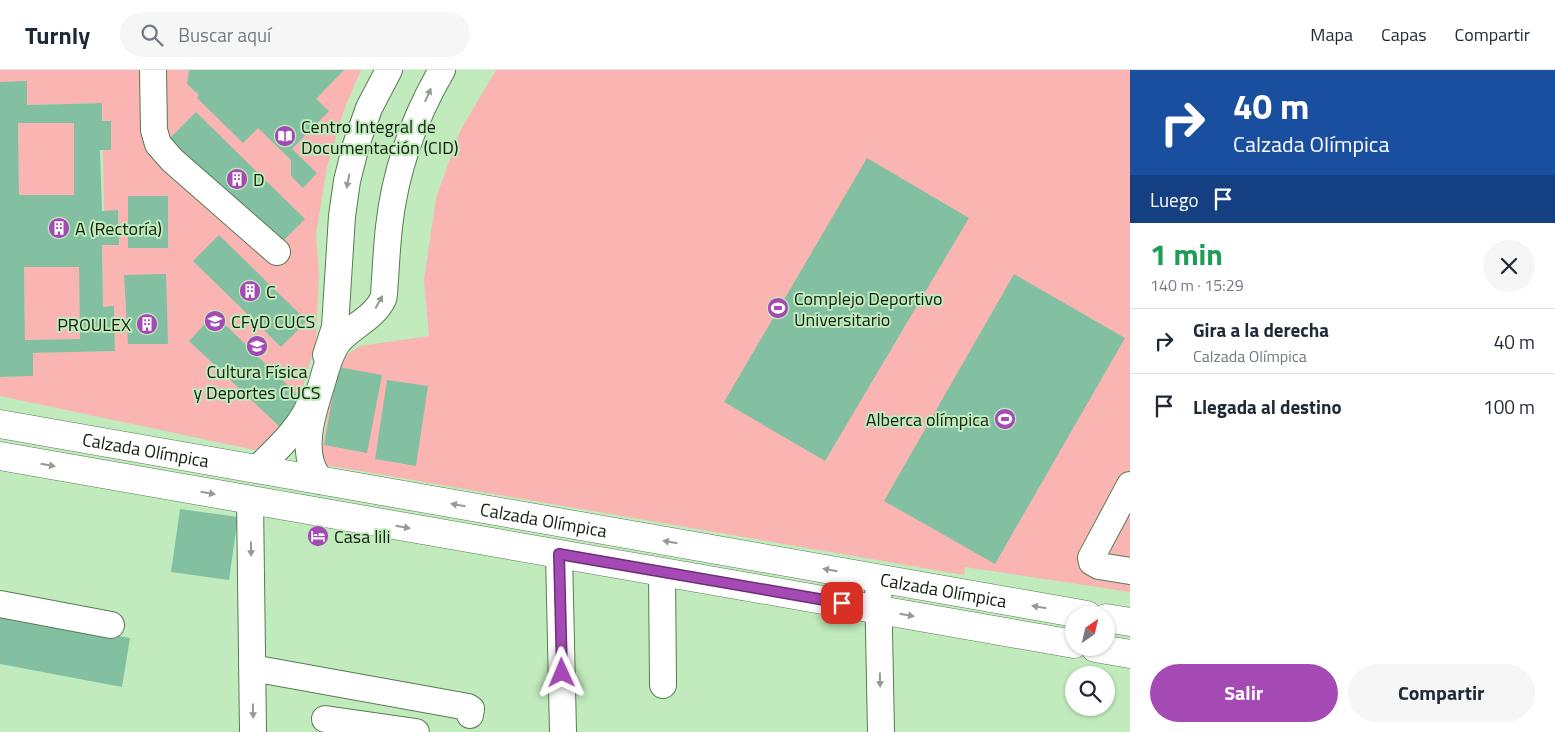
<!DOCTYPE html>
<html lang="es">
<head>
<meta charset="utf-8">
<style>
  :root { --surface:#fff; --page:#f6f6f7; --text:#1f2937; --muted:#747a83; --line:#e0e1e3; --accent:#a54ab5 }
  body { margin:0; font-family:"Titillium Web",sans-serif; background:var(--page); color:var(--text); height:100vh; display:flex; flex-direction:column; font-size:19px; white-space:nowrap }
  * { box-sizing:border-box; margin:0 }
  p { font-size:16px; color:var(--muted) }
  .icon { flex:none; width:28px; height:28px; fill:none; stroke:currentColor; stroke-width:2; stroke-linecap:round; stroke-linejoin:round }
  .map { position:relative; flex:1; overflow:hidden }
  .side { display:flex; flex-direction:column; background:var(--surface); width:425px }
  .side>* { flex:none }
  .hud { background:#1a4fa0; color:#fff; overflow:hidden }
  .needle { width:32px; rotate:34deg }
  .controls { position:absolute; left:1065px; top:536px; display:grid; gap:10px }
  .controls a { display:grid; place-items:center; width:50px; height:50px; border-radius:50%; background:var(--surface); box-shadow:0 1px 4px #0004; font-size:25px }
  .pin { position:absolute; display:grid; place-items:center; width:42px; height:42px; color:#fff; margin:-21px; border-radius:10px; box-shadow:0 2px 8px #0006 }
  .me { position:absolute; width:55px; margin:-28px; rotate:359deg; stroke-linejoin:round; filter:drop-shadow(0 0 4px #0008) }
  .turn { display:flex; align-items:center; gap:18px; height:105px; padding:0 20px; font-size:22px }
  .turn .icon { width:65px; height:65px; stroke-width:2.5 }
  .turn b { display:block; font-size:35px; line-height:42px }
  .then { display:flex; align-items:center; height:48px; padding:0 20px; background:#0003; gap:10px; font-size:19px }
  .round { display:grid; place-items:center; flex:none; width:52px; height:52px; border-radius:26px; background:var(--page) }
  .head { display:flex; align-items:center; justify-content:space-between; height:85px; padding:0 20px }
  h1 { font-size:30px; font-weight:700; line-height:38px; color:#1e9e55 }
  .action { display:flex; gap:10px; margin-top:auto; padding:10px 20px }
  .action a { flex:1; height:58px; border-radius:30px; background:var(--accent); color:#fff; font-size:20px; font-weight:700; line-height:58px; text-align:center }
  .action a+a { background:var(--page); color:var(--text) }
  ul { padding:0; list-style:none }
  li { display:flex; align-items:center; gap:15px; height:65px; padding:0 20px; border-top:1px solid var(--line) }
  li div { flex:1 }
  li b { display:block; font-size:19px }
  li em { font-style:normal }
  header { display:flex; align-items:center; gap:30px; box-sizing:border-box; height:70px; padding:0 25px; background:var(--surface); border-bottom:1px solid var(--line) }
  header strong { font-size:24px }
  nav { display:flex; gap:28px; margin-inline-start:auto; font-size:18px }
  .search { width:350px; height:45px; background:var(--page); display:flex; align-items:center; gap:12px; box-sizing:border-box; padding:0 18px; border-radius:28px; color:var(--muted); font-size:19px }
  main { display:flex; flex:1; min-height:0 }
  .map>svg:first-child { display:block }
  .green { fill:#fab5b2 }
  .building { fill:#83c0a1; fill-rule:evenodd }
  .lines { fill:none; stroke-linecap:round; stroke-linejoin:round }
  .minor-casing { stroke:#567c52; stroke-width:28 }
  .major-casing { stroke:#567c52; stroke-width:29 }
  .minor { stroke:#fff; stroke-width:26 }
  .major { stroke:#fff; stroke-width:28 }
  .oneway { fill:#949b93 }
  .route-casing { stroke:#6b3076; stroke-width:12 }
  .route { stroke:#a54ab5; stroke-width:9 }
  .labels { text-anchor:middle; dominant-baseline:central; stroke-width:4; stroke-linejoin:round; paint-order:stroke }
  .poi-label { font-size:18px; fill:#11200f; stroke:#c1ebbc; text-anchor:start }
  .street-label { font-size:18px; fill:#11200f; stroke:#c1ebbc }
</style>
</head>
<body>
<header>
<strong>Turnly</strong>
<div class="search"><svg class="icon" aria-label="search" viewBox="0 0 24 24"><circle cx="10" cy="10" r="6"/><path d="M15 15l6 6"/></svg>Buscar aquí</div>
<nav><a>Mapa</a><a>Capas</a><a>Compartir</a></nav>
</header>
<main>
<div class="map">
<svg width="1130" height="662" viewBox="0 0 1130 662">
  <rect width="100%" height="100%" fill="#c1ebbc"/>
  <path class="green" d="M0 0H361L345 37 327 97 316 164 319 204 316 271 297 338 259 381 0 326V307L33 306V283L115 281 114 237H103L102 175H119L118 141H104L102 33 27 35V12H0Z
    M496 0H1130V522L965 497 964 505 320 394 335 293 360 276 429 266 424 210 436 128 460 61Z
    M18 53H74V125H19Z
    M24 197H79L80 269 25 270Z"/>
  <path class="building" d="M189 0H344L316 29 329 41 292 79 317 103 303 118 291 106V90L258 58 243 73 197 28 199 25 187 14Z
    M27 11V35L102 33V51H111V80H100L102 141 118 140 119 175H102L103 237 114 236 115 281 33 283V306L0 307V12ZM18 53H74V125H19ZM24 197H79L80 269 25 270Z
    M196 42 305 149 278 176 169 69Z
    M867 88 969 148 825 391 724 332Z
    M128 126H168V178H128Z
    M219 165 307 251 281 277 193 191Z
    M166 204 168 274H128L124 205Z
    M1014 204 1125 268 995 494 884 431Z
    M214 244 304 331 280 357 189 271Z
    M338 297 382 305 367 383 324 375Z
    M387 310 428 316 416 396 375 389Z
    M180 439 238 447 229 510 171 502Z
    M0 543 130 568 122 617 0 594Z"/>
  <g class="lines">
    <g class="minor-casing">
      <path id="minor" d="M153 0 154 60 158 74 172 90 277 182
        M326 285 335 257 342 146 347 111 356 75 369 38 389 0
        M257 399C276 380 302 357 311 331
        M321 411C319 407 315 403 313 398 302 373 314 338 322 313 326 299 330 282 339 271 352 256 374 248 383 229 385 224 384 216 385 210 386 193 387 175 389 157 395 102 414 48 442 0
        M1130 415 1091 488 1092 492 1099 496 1130 501
        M250 430 253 662
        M559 484 563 662
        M662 502 663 615
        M878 509 881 662
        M0 534 111 555
        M252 598 468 637 471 639 470 645
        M325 649 416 662"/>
    </g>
    <g class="major-casing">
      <g id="major">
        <path id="s1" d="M0 354 1087 545"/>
        <path d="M0 386 1074 574"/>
        <path d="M1106 548 1130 552"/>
        <path d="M1095 578 1130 584"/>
      </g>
    </g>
    <use href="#minor" class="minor"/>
    <use href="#major" class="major"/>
  </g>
  <defs><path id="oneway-solid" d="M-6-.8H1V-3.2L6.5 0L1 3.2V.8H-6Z" transform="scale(1.25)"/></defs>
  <g class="oneway">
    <use href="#oneway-solid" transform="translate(428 25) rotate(-66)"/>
    <use href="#oneway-solid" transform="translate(348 111) rotate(101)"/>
    <use href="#oneway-solid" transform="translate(379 232) rotate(-61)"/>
    <use href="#oneway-solid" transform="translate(48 395) rotate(10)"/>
    <use href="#oneway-solid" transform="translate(208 423) rotate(10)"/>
    <use href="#oneway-solid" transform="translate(458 435) rotate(-170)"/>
    <use href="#oneway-solid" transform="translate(403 457) rotate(10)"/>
    <use href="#oneway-solid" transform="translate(670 472) rotate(-170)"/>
    <use href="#oneway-solid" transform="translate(251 479) rotate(89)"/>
    <use href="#oneway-solid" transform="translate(830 500) rotate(-170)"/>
    <use href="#oneway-solid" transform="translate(1039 537) rotate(-170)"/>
    <use href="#oneway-solid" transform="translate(907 545) rotate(10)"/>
    <use href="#oneway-solid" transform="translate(880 610) rotate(89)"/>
    <use href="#oneway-solid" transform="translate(253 641) rotate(89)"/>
  </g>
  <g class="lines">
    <g class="route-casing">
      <path id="route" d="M562 603 559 484 842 533"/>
    </g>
    <use href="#route" class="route"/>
  </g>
  <defs>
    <g id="library-disc" transform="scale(1.125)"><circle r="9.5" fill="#a54ab5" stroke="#c1ebbc"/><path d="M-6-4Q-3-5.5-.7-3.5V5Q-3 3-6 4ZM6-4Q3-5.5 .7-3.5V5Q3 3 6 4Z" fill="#fff"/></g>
    <g id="building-disc" transform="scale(1.125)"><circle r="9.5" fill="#a54ab5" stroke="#c1ebbc"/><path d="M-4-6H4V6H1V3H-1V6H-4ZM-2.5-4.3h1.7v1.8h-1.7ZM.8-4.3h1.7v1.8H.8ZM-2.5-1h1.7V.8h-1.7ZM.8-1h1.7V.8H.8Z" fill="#fff"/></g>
    <g id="stadium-disc" transform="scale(1.125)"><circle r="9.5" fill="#a54ab5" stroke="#c1ebbc"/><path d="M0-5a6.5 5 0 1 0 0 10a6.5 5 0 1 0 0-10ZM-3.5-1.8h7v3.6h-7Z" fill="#fff"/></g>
    <g id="university-disc" transform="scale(1.125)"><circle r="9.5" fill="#a54ab5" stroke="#c1ebbc"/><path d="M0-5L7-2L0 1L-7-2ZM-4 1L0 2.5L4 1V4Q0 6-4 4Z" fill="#fff"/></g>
    <g id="hotel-disc" transform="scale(1.125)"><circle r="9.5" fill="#a54ab5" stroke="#c1ebbc"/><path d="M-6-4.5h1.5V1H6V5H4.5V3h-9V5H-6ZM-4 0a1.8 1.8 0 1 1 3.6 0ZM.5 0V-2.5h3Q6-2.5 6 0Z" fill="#fff"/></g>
  </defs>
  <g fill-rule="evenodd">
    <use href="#library-disc" x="285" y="66"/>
    <use href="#building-disc" x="237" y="109"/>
    <use href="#building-disc" x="59" y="158"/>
    <use href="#building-disc" x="250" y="221"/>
    <use href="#stadium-disc" x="778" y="238"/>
    <use href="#university-disc" x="215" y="251"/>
    <use href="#building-disc" x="147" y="254"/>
    <use href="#university-disc" x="257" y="276"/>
    <use href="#stadium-disc" x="1005" y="349"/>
    <use href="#hotel-disc" x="318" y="466"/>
  </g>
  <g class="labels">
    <g class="poi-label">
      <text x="301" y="56">Centro Integral de<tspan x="301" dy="21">Documentación (CID)</tspan></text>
      <text x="253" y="109">D</text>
      <text x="75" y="158">A (Rectoría)</text>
      <text x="266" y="221">C</text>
      <text x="794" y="228">Complejo Deportivo<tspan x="794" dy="21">Universitario</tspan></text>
      <text x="231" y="251">CFyD CUCS</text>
      <text x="131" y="254" text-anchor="end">PROULEX</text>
      <text x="257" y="301" text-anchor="middle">Cultura Física<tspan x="257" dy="21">y Deportes CUCS</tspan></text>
      <text x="989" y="349" text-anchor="end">Alberca olímpica</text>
      <text x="334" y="466">Casa lili</text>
    </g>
    <g class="street-label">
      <text stroke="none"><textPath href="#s1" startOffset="148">Calzada Olímpica</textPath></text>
      <text stroke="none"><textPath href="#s1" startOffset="552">Calzada Olímpica</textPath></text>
      <text stroke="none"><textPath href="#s1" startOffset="958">Calzada Olímpica</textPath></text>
    </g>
  </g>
</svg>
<div class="controls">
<a><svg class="needle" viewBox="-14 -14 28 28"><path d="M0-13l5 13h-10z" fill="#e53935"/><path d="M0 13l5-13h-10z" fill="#747a83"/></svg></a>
<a><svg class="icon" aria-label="search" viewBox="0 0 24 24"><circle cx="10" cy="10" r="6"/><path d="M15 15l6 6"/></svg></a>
</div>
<div class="pin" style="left:842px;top:533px;background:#d93025"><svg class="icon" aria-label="arrive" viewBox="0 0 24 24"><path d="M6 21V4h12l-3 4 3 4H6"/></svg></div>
<svg class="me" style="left:562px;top:603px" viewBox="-20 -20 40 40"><path d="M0-17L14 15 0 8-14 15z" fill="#a54ab5" stroke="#fff" stroke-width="4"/></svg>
</div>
<section class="side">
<div class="hud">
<div class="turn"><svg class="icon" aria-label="right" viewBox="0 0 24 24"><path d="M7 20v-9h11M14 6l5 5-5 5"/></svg><div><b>40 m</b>Calzada Olímpica</div></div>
<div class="then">Luego<svg class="icon" aria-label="arrive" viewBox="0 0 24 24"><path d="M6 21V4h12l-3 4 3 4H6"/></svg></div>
</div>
<div class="head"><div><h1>1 min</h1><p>140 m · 15:29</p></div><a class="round"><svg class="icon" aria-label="close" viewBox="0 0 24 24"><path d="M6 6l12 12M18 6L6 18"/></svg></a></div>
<ul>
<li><svg class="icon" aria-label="right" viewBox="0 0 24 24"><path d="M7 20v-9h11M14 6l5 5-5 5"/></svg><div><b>Gira a la derecha</b><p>Calzada Olímpica</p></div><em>40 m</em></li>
<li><svg class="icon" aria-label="arrive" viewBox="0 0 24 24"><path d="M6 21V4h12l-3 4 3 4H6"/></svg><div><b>Llegada al destino</b></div><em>100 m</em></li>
</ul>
<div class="action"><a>Salir</a><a>Compartir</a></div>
</section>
</main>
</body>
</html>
